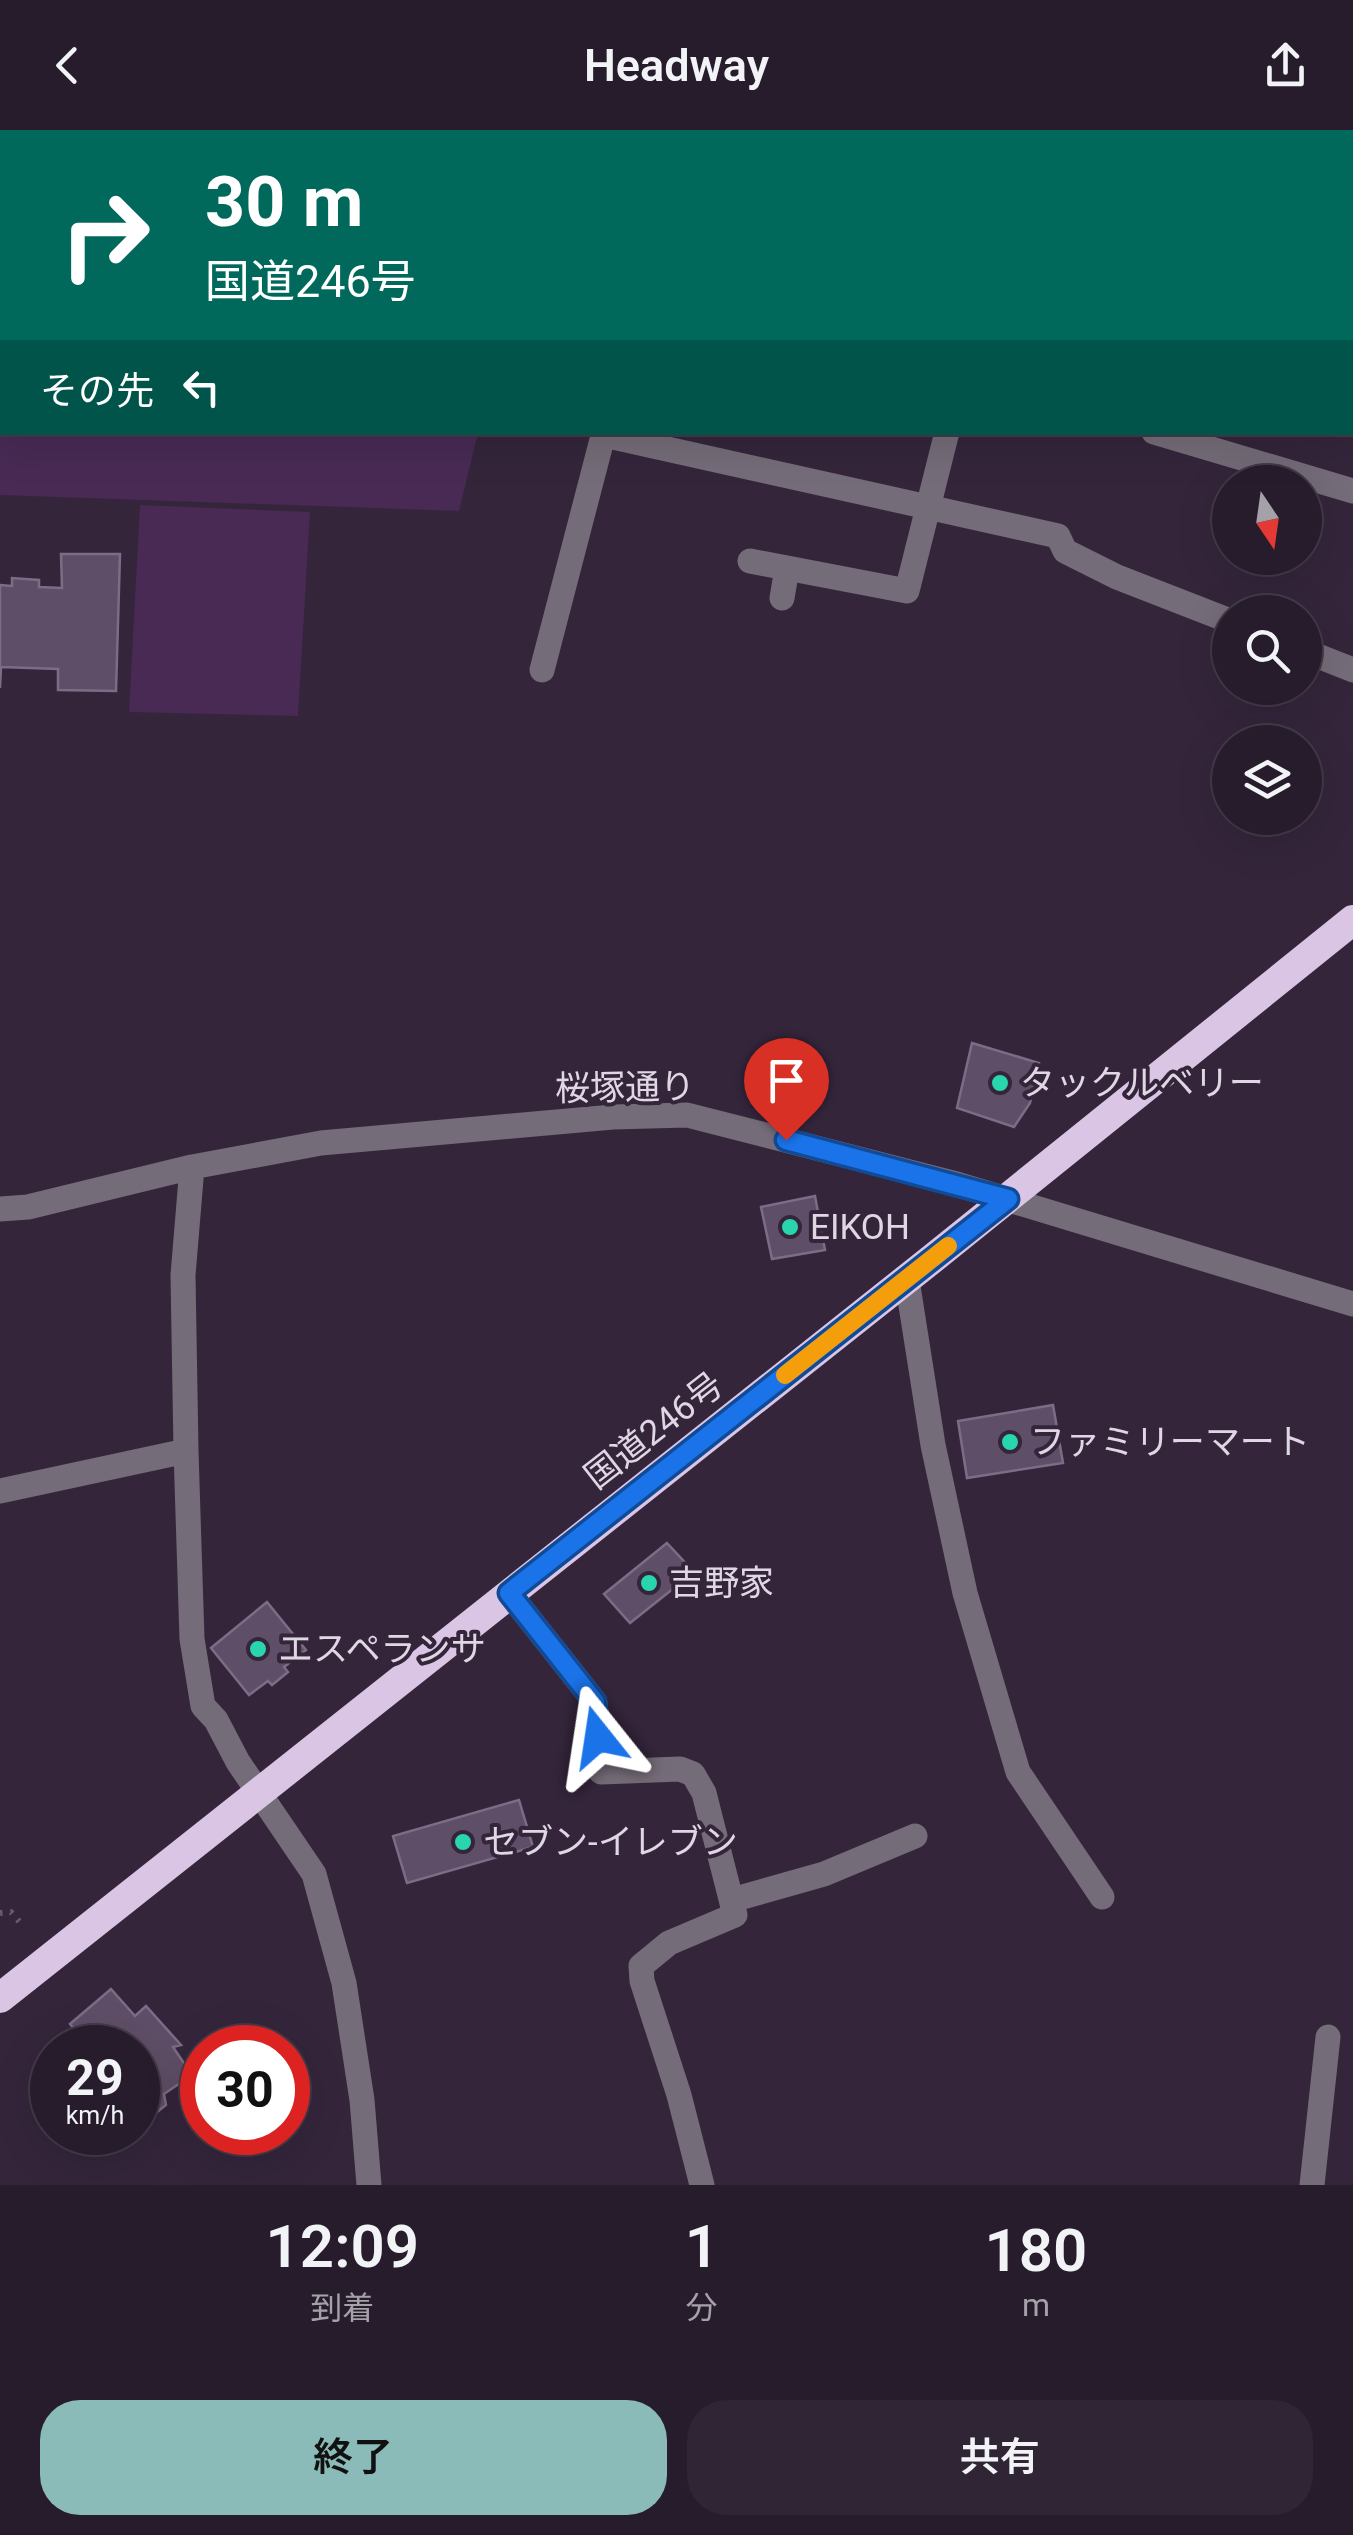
<!DOCTYPE html>
<html lang="ja">
<head>
<meta charset="utf-8">
<style>
  :root { --surface:#271c2c; --page:#2f2534; --text:#f1f3f6; --muted:#a4a1a9; --line:#433a48; --accent:#8bbbb9 }
  body { margin:0; font-family:Roboto,"Noto Sans JP",sans-serif; background:var(--page); color:var(--text); height:100vh; display:flex; flex-direction:column; font-size:38px; white-space:nowrap }
  * { box-sizing:border-box; margin:0 }
  p { font-size:32px; color:var(--muted) }
  .icon { flex:none; width:55px; height:55px; fill:none; stroke:currentColor; stroke-width:2; stroke-linecap:round; stroke-linejoin:round }
  .map { position:relative; height:2055px; overflow:hidden }
  .sheet { display:flex; flex-direction:column; background:var(--surface); flex:1 }
  .sheet>* { flex:none }
  .hud { position:absolute; left:0px; top:0px; width:1355px; height:305px; box-shadow:0 10px 40px #0002,0 0 0 2px var(--line); background:#00695c; color:#fff; overflow:hidden }
  .needle { width:65px; rotate:167deg }
  .fabs { position:absolute; left:1212px; top:335px; display:grid; gap:20px }
  .fabs a { display:grid; place-items:center; width:110px; height:110px; border-radius:50%; background:var(--surface); box-shadow:0 10px 40px #0002,0 0 0 2px var(--line); font-size:50px }
  .speed { position:absolute; left:30px; top:1895px; display:flex; gap:20px; font-size:50px; font-weight:700; text-align:center }
  .speed>* { display:grid; place-content:center; width:130px; height:130px; border-radius:50%; background:var(--surface); box-shadow:0 10px 40px #0002,0 0 0 2px var(--line); line-height:1 }
  .speed small { font-size:25px; font-weight:400 }
  .speed .limit { border:15px solid #d22; background:#fff; color:#111 }
  .pin { position:absolute; display:grid; place-items:center; width:85px; height:85px; color:#fff; margin:-102px -42px; border-radius:50% 50% 50% 0; rotate:-45deg; box-shadow:0 0 10px #0007 }
  .pin .icon { rotate:45deg }
  .me { position:absolute; width:110px; margin:-55px; rotate:345deg; stroke-linejoin:round; filter:drop-shadow(0 0 8px #0008) }
  .turn { display:flex; align-items:center; gap:35px; height:210px; padding:0 40px; font-size:45px }
  .turn .icon { width:130px; height:130px; stroke-width:2.5 }
  .turn b { display:block; font-size:70px; line-height:85px }
  .then { display:flex; align-items:center; height:95px; padding:0 40px; background:#0003; gap:20px; font-size:38px }
  .eta { display:flex; justify-content:space-evenly; align-items:center; height:170px; text-align:center }
  .eta b { font-size:60px; font-weight:600; line-height:70px }
  .cta { display:flex; gap:20px; margin-top:auto; padding:20px 40px }
  .cta a { flex:1; height:115px; border-radius:40px; background:var(--accent); color:#111; font-size:40px; font-weight:600; line-height:115px; text-align:center }
  .cta a+a { background:var(--page); color:var(--text) }
  header { display:flex; justify-content:space-between; align-items:center; height:130px; padding:0 40px; background:var(--surface); font-size:45px; font-weight:600 }
  .map>svg:first-child { display:block }
  .green { fill:#482a54 }
  .building { fill:#5f4e67; stroke:#7e6c86; stroke-width:2.5 }
  .lines { fill:none; stroke-linecap:round; stroke-linejoin:round }
  .path { stroke:#685b6e; stroke-width:6; stroke-dasharray:2.5 8; stroke-linecap:butt }
  .minor { stroke:#746c78; stroke-width:25 }
  .highway { stroke:#dac6e4; stroke-width:30 }
  .route-casing { stroke:#114b97; stroke-width:25 }
  .route { stroke:#1a73e8; stroke-width:18 }
  .slow { stroke:#f59e0b; stroke-width:18 }
  .poi-dot { fill:#29d5ac; stroke:#34253b; stroke-width:4 }
  .labels { text-anchor:middle; dominant-baseline:central; stroke-width:8; stroke-linejoin:round; paint-order:stroke }
  .poi-label { font-size:35px; fill:#e0d7e5; stroke:#34253b; text-anchor:start }
  .street-label { font-size:35px; fill:#e0d7e5; stroke:#34253b }
</style>
</head>
<body>
<header><svg class="icon" aria-label="back" viewBox="0 0 24 24"><path d="M15 5l-7 7 7 7"/></svg>Headway<svg class="icon" aria-label="share" viewBox="0 0 24 24"><path d="M12 15V3M7 8l5-5 5 5M5 13v7h14v-7"/></svg></header>
<div class="map">
<svg width="1353" height="2055" viewBox="0 0 1353 2055">
  <rect width="100%" height="100%" fill="#34253b"/>
  <path class="green" d="M0 0H538L2 2V302L478 303 459 381 0 365Z
    M140 375 310 382 298 586 129 582Z"/>
  <path class="building" d="M698 0H783L793 2H698Z
    M61 424H120L116 561 58 560V539L1 537 0 558V455L12 456V448L39 450V457L62 458Z
    M972 913 1039 933 1030 973 1014 997 957 978Z
    M815 1066 825 1120 772 1129 761 1077Z
    M1053 1275 1063 1333 967 1348 958 1291Z
    M667 1413 694 1442 630 1493 604 1464Z
    M267 1472 306 1520 284 1537 288 1542 272 1555 268 1551 249 1565 211 1518Z
    M519 1670 533 1717 407 1753 393 1706Z
    M111 1859 135 1886 146 1876 181 1915 173 1917 192 1945 164 1964 166 1975 138 1997V1918H65L79 1905 70 1894Z"/>
  <g class="lines">
    <path class="path" d="M1284 0 1290 2
      M1352 21H1353
      M0 1783 11 1782 23 1796"/>
    <path class="minor" d="M1028 0 1036 2
      M673 2 674 0
      M1352 96H1353
      M1154 302 1353 361
      M604 305 1058 406 1065 421 1117 447 1230 491
      M750 431 907 461 947 302
      M782 468 787 438
      M1305 521 1353 540
      M542 540 604 302
      M192 1037 183 1145 186 1321 192 1509 203 1576 216 1590 238 1632 314 1744 344 1853 362 1970 369 2055
      M0 1079 28 1077 192 1037 321 1013 613 987 687 985 953 1053 1353 1174
      M907 1150 933 1315 965 1463 1018 1642 1102 1767
      M0 1361 186 1321
      M509 1463 595 1572 601 1642 680 1639 693 1644 704 1663 735 1785 669 1813 641 1836 642 1851 679 1965 702 2055
      M732 1770 824 1744 915 1706
      M1312 2055 1328 1907"/>
    <path class="highway" d="M0 1868 932 1129 1353 790"/>
  </g>
  <g class="lines">
    <g class="route-casing">
      <path id="route" d="M598 1607 595 1572 509 1463 1008 1069 786 1010"/>
    </g>
    <use href="#route" class="route"/>
    <path class="slow" d="M785 1245 948 1116"/>
  </g>
  <g class="poi-dot">
    <circle cx="1000" cy="953" r="10"/>
    <circle cx="790" cy="1097" r="10"/>
    <circle cx="1010" cy="1312" r="10"/>
    <circle cx="649" cy="1453" r="10"/>
    <circle cx="258" cy="1519" r="10"/>
    <circle cx="463" cy="1712" r="10"/>
  </g>
  <g class="labels">
    <g class="poi-label">
      <text x="1020" y="953">タックルベリー</text>
      <text x="810" y="1097">EIKOH</text>
      <text x="1030" y="1312">ファミリーマート</text>
      <text x="669" y="1453">吉野家</text>
      <text x="278" y="1519">エスペランサ</text>
      <text x="483" y="1712">セブン-イレブン</text>
    </g>
    <g class="street-label">
      <text transform="translate(625 958) rotate(-1)">桜塚通り</text>
      <text transform="translate(654 1301) rotate(-38)">国道246号</text>
    </g>
  </g>
</svg>
<div class="fabs">
<a><svg class="needle" viewBox="-14 -14 28 28"><path d="M0-13l5 13h-10z" fill="#e53935"/><path d="M0 13l5-13h-10z" fill="#a4a1a9"/></svg></a>
<a><svg class="icon" aria-label="search" viewBox="0 0 24 24"><circle cx="10" cy="10" r="6"/><path d="M15 15l6 6"/></svg></a>
<a><svg class="icon" aria-label="layers" viewBox="0 0 24 24"><path d="M12 4l9 5-9 5-9-5zM3 14l9 5 9-5"/></svg></a>
</div>
<div class="speed"><div>29<small>km/h</small></div><div class="limit">30</div></div>
<div class="pin" style="left:786px;top:1010px;background:#d93025"><svg class="icon" aria-label="arrive" viewBox="0 0 24 24"><path d="M6 21V4h12l-3 4 3 4H6"/></svg></div>
<svg class="me" style="left:598px;top:1607px" viewBox="-20 -20 40 40"><path d="M0-17L14 15 0 8-14 15z" fill="#1a73e8" stroke="#fff" stroke-width="4"/></svg>
<div class="hud">
<div class="turn"><svg class="icon" aria-label="right" viewBox="0 0 24 24"><path d="M7 20v-9h11M14 6l5 5-5 5"/></svg><div><b>30 m</b>国道246号</div></div>
<div class="then">その先<svg class="icon" aria-label="left" viewBox="0 0 24 24"><path d="M17 20v-9H6M10 6l-5 5 5 5"/></svg></div>
</div>
</div>
<section class="sheet">
<div class="eta">
<div><b>12:09</b><p>到着</p></div>
<div><b>1</b><p>分</p></div>
<div><b>180</b><p>m</p></div>
</div>
<div class="cta"><a>終了</a><a>共有</a></div>
</section>
</body>
</html>
